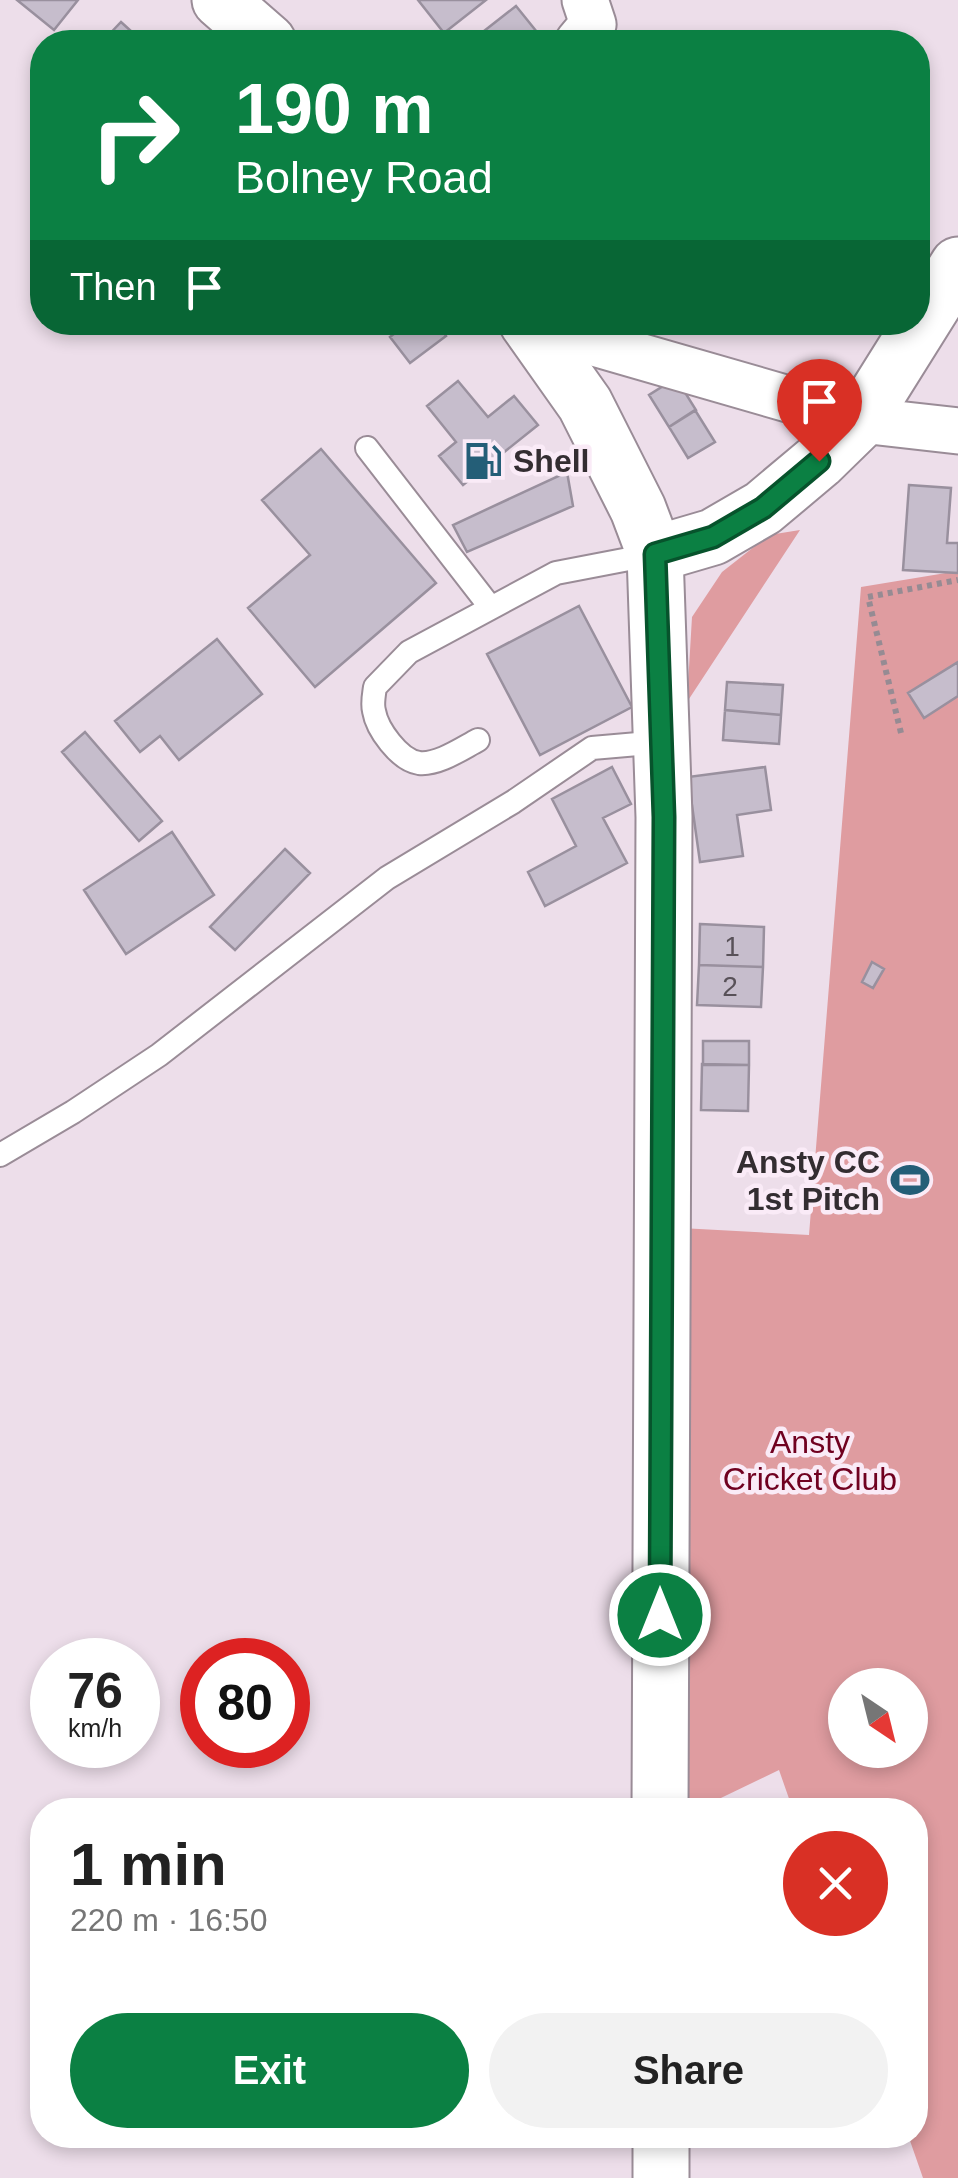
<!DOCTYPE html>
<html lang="en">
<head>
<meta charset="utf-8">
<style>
  :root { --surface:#fff; --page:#f2f2f2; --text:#222; --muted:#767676; --accent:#0b8043 }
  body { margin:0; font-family:Arial,sans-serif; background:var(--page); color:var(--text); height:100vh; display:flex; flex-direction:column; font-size:38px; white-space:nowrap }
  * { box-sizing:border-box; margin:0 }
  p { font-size:32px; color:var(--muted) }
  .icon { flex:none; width:55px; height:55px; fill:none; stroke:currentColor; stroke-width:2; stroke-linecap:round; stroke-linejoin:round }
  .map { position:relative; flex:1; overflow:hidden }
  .sheet { position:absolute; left:30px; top:1798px; width:898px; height:350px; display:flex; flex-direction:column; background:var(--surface); border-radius:40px; box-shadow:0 5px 15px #0003 }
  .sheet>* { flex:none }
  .top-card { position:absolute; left:30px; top:30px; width:900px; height:305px; border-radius:40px; box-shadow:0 5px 15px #0003; background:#0b8043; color:#fff; overflow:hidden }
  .needle { width:65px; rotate:145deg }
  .fabs { position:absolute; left:828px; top:1668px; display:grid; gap:20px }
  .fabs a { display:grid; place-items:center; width:100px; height:100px; border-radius:50%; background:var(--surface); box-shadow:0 5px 15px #0003; font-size:50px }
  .speed { position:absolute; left:30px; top:1638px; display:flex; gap:20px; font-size:50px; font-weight:700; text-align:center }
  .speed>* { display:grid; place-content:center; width:130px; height:130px; border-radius:50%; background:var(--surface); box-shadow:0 5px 15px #0003; line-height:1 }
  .speed small { font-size:25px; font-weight:400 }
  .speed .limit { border:15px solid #d22; background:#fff; color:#111 }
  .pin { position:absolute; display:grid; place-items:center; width:85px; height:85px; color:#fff; margin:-102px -42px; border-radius:50% 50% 50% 0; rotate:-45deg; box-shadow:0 0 10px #0007 }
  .pin .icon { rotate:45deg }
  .me { position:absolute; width:110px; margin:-55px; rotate:0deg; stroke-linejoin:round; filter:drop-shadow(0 0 8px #0008) }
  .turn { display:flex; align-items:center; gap:35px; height:210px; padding:0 40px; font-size:45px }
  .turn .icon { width:130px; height:130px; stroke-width:2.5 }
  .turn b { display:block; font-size:70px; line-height:85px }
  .then { display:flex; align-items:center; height:95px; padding:0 40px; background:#0003; gap:20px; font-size:38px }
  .round { display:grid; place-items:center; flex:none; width:105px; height:105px; border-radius:52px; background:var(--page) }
  .summary { display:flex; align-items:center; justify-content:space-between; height:170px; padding:0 40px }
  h1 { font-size:60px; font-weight:700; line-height:75px }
  .cta { display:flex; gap:20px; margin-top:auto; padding:20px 40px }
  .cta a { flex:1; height:115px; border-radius:60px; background:var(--accent); color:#fff; font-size:40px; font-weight:700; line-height:115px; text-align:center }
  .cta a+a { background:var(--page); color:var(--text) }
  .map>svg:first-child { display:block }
  .green { fill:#df9ca0; fill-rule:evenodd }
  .building { fill:#c6bdcc; stroke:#99909e; stroke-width:2.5 }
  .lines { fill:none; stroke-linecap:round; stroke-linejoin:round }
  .service-casing { stroke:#9a8c97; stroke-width:26 }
  .minor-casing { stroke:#9a8c97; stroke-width:49 }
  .secondary-casing { stroke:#9a8c97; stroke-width:59 }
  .trunk-casing { stroke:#9a8c97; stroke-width:59 }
  .path { stroke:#968b93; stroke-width:6; stroke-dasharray:5 5; stroke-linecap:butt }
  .service { stroke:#fff; stroke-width:22 }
  .minor { stroke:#fff; stroke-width:45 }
  .secondary { stroke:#fff; stroke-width:55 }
  .trunk { stroke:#fff; stroke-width:55 }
  .route-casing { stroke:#07532c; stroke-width:25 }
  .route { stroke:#0b8043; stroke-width:18 }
  .labels { text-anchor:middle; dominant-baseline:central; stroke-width:9; stroke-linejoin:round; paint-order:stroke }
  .number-label { font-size:28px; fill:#585158 }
  .poi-label { font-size:32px; font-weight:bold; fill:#332d31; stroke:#faebf7; text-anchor:start }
  .park-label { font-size:32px; fill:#700020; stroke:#faebf7 }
</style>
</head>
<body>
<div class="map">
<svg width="958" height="2178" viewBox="0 0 958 2178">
  <rect width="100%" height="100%" fill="#eddeea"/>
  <path class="green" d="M800 530 687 702 692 617 722 572 769 535Z
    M958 571V2178H923L908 2135H915V1810H793L779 1770 696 1810H660L662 1227 809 1235 861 587ZM845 1685H910V1750H845Z"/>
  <path class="building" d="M17 0H78L54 30Z
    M418 0H486L444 33Z
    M516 6 545 42H470Z
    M121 22 143 42H102Z
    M409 322H436L446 336 410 363 390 337Z
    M676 378 696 410 669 427 649 395Z
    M458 381 488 417 514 396 538 425 463 485 439 456 456 442 427 406Z
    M695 410 715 442 688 458 669 427Z
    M321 449 436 583 315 687 248 608 310 555 262 500Z
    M567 472 573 506 467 552 453 525Z
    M909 485 951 488 947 543H958V573L903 570Z
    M579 606 632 707 540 755 487 654Z
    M217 639 262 694 179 760 160 736 140 752 115 721Z
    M958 662V696L924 718 908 693Z
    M727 682 783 685 781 715 725 710Z
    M725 710 781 715 779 744 723 740Z
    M85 732 162 821 139 841 62 752Z
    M612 767 631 804 603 818 627 863 545 906 528 872 576 846 552 799Z
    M765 767 771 810 737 815 743 856 700 862 688 777Z
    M172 832 214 895 126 954 84 890Z
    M285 849 310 873 235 950 210 927Z
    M700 924 764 927 763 967 699 965Z
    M872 962 884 969 873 988 862 982Z
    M699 965 763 967 761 1007 697 1005Z
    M703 1041H749V1065H703Z
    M702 1064 749 1065 748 1111 701 1110Z"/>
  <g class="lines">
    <g class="service-casing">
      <path id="service" d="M367 448 491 608
        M478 740C461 749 438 765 419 763 399 760 377 729 374 711 372 704 374 694 375 687L409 652 556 573 655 554
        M0 1155 73 1112 159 1055 387 878 513 802 592 748 661 742"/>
    </g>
    <g class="minor-casing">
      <path id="minor" d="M578 42 593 24 585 0
        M528 324 861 420 958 431"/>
    </g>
    <g class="secondary-casing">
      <path id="secondary" d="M220 0 268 42
        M527 322 585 404 638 509 655 554"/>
    </g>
    <g class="trunk-casing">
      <path id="trunk" d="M660 1810 664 817 655 554 713 537 763 508 819 461 861 420 958 265
        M661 2135V2178"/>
    </g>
    <path class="path" d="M901 733 868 597 958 580"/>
    <use href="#service" class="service"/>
    <use href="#minor" class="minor"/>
    <use href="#secondary" class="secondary"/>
    <use href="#trunk" class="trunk"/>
  </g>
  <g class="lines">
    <g class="route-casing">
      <path id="route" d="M660 1615 664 817 655 554 713 537 763 508 819 461"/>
    </g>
    <use href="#route" class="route"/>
  </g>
  <defs>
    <g id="fuel-bare" transform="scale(3)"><path d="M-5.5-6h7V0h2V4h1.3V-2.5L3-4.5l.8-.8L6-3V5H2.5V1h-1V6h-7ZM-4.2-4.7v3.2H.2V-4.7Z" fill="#245e77" stroke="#faebf7" stroke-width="2.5" paint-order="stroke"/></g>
    <g id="stadium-bare" transform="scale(3)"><path d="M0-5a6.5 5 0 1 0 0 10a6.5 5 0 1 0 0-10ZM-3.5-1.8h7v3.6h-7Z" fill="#245e77" stroke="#faebf7" stroke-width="2.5" paint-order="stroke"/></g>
  </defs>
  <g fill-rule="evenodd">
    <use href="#fuel-bare" x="483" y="461"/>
    <use href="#stadium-bare" x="910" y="1180"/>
  </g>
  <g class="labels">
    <g class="number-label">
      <text x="732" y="946">1</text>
      <text x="730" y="986">2</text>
    </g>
    <g class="poi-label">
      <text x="513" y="461">Shell</text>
      <text x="880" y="1162" text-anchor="end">Ansty CC<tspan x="880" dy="37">1st Pitch</tspan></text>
    </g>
    <g class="park-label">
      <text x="810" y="1442">Ansty<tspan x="810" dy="37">Cricket Club</tspan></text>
    </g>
  </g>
</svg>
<div class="fabs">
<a><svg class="needle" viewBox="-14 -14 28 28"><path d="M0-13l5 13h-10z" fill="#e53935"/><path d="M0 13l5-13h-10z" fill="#767676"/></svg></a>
</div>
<div class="speed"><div>76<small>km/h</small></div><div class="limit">80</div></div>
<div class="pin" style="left:819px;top:461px;background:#d93025"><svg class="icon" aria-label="arrive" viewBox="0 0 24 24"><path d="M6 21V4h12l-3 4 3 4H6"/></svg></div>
<svg class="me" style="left:660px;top:1615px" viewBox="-20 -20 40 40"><circle r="17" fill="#0b8043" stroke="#fff" stroke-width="3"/><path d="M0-11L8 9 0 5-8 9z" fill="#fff"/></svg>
<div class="top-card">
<div class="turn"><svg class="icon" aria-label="right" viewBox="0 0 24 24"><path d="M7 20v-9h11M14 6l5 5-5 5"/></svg><div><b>190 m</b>Bolney Road</div></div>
<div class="then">Then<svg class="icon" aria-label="arrive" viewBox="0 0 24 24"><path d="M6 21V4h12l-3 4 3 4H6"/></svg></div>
</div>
<section class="sheet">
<div class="summary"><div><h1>1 min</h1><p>220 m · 16:50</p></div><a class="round" style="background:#d93025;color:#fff"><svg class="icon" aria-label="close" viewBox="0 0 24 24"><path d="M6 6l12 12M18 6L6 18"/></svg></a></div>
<div class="cta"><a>Exit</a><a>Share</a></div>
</section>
</div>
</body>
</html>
